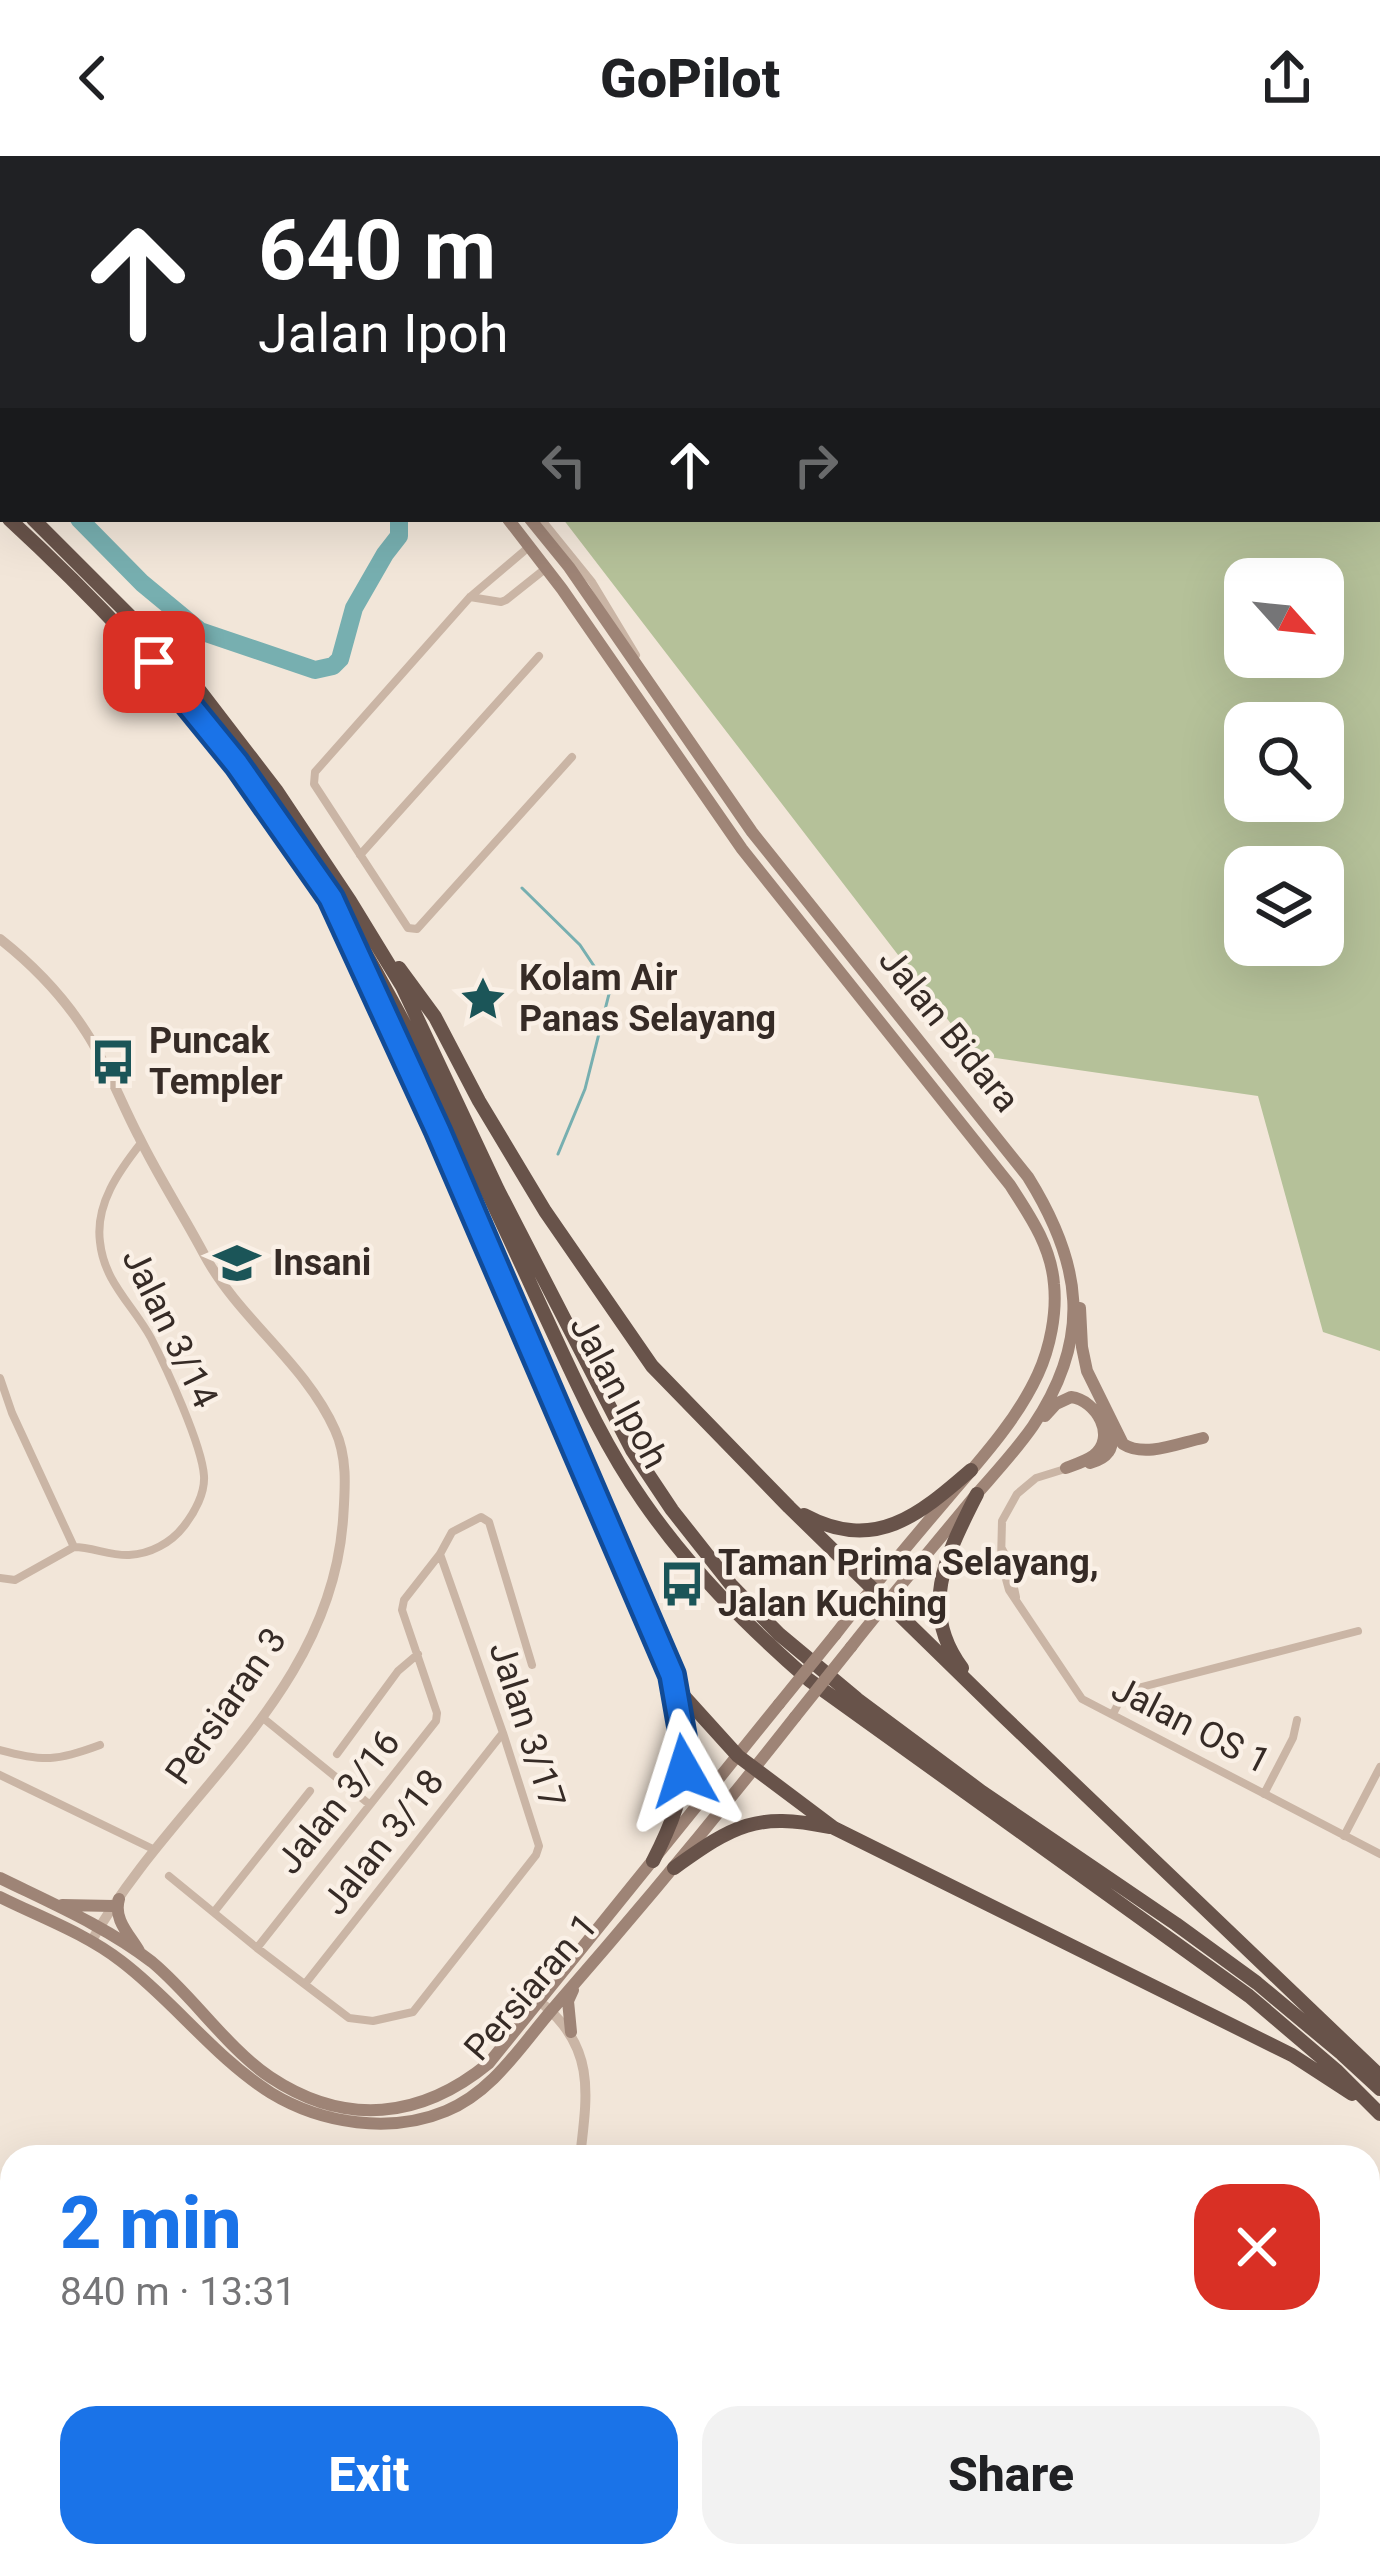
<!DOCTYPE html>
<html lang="en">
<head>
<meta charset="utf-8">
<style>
  :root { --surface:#fff; --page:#f2f2f2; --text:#202124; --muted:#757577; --accent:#1a73e8 }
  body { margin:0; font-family:Roboto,sans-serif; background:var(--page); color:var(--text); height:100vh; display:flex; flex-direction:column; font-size:45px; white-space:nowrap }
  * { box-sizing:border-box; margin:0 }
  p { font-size:39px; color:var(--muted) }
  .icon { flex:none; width:66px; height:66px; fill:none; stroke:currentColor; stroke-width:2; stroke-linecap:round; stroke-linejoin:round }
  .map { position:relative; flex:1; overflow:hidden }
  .panel { position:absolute; left:0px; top:1989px; width:1380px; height:423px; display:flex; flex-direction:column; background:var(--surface); border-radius:36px 36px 0 0; box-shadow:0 12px 48px #0002 }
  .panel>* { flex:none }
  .banner { position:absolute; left:0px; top:0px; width:1380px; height:366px; box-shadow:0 12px 48px #0002; background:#202124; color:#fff; overflow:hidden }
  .needle { width:78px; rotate:117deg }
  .buttons { position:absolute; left:1224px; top:402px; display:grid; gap:24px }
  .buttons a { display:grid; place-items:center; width:120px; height:120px; border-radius:24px; background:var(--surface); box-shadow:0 12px 48px #0002; font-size:60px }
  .pin { position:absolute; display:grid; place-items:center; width:102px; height:102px; color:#fff; margin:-51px; border-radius:24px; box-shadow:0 6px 18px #0006 }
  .me { position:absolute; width:132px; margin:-66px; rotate:354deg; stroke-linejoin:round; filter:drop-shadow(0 0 9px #0008) }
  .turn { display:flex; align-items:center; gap:42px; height:252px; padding:0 60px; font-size:54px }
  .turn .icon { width:156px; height:156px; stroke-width:2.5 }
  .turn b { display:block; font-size:84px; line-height:102px }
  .lanes { display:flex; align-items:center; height:114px; padding:0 60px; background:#0003; justify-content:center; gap:60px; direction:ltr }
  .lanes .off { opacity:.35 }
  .round { display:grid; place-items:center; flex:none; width:126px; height:126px; border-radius:36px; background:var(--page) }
  .head { display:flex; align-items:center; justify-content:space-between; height:204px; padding:0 60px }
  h1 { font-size:72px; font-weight:800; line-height:90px; color:var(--accent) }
  .primary-button { display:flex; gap:24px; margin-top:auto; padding:24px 60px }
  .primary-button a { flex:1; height:138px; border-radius:36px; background:var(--accent); color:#fff; font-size:48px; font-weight:800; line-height:138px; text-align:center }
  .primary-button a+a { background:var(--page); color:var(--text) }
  header { display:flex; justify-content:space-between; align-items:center; height:156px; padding:0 60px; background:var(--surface); font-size:54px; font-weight:800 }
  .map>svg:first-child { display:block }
  .green { fill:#b5c199; fill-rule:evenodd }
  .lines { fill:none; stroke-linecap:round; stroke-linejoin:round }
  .stream { stroke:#77afb0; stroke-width:3 }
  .river { stroke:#77afb0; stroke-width:18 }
  .minor { stroke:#cab5a5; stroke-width:8 }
  .tertiary { stroke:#cab5a5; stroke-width:10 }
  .secondary { stroke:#9e8476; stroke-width:12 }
  .trunk { stroke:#68534a; stroke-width:14 }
  .secondary-bridge { stroke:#9e8476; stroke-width:12 }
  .route-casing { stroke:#114b97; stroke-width:30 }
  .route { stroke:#1a73e8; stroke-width:21 }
  .labels { text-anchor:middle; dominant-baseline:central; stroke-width:9; stroke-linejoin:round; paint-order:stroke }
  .poi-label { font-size:36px; font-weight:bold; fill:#362b26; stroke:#faf0e6; text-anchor:start }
  .street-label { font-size:36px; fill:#362b26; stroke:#faf0e6 }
</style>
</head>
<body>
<header><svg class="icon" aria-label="back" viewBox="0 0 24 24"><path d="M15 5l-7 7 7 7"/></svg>GoPilot<svg class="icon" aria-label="share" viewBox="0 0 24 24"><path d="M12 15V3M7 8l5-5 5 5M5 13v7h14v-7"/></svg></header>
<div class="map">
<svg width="1380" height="2410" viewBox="0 0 1380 2410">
  <rect width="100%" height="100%" fill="#f2e6d9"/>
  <path class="green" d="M733 0H1380V1195L1323 1176 1258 940 975 899 563 363H1377V3H731ZM1245 423H1323V501H1245ZM1245 567H1323V645H1245ZM1245 711H1323V789H1245Z
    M1001 2400H1277L1290 2410H998Z"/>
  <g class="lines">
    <path class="stream" d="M522 732 580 789 610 834 585 933 558 998"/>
    <path class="river" d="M477 3 479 0
      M0 282 3 286
      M79 363 142 427 200 475 315 514 333 510 340 503 354 452 385 398 399 380V363"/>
    <path class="minor" d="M189 0 195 3
      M505 0 507 3
      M316 3 320 0
      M452 3V0
      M573 3 576 0
      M541 363 592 426 636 499
      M530 390 470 441 315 616 314 628 408 772 417 773 572 601
      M470 441 501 446 506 444 545 413
      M360 699 539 500
      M0 1222 12 1257 74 1391
      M1065 1313 1036 1322 1017 1338 1002 1365 1001 1405 1009 1434 1082 1543 1380 1698
      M74 1391C92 1391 111 1400 129 1399 150 1398 171 1387 184 1370 195 1356 205 1337 204 1320 202 1289 166 1211 151 1182 133 1149 104 1126 100 1086 95 1048 119 1015 141 987
      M1002 1393 1008 1404 1016 1441
      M0 1422 15 1424 74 1391
      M1113 1558 1120 1544 1130 1534 1358 1475
      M263 1562 369 1648
      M0 1594C44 1606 57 1605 100 1589
      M337 1598 398 1515 418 1498
      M0 1619 155 1694
      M1264 1638 1293 1582 1297 1564
      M1344 1680 1380 1611
      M169 1720 257 1792 349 1862 373 1865 413 1856 536 1699 539 1690 503 1577 440 1398
      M214 1756 310 1635
      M257 1792 436 1565 437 1557 402 1454 404 1444 440 1398 452 1376 481 1361 489 1366 532 1509
      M305 1828 502 1578"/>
    <path class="tertiary" d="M0 783C33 809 63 840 86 876 107 908 121 947 139 981 159 1022 184 1060 205 1100 240 1164 305 1207 335 1274 348 1302 345 1334 343 1364 330 1542 172 1641 91 1786
      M545 1850C596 1894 587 1940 580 2001
      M1298 2400 1312 2410
      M540 2410 542 2400"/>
    <path class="secondary" d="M121 0 125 3
      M157 0 160 3
      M508 363 562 433 742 693 1010 1029C1030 1060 1051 1090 1054 1128 1057 1157 1050 1192 1038 1218 1018 1262 983 1301 952 1337 912 1384 873 1430 835 1479
      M530 363 569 411 752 676 1028 1021C1082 1108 1093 1181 1033 1270 1015 1296 994 1318 974 1341 933 1391 891 1440 851 1491
      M1080 1152 1082 1191 1087 1215 1123 1288C1145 1302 1179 1287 1203 1282
      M1045 1260 1056 1248 1071 1241C1096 1244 1118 1281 1093 1300 1086 1305 1074 1309 1066 1312
      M1090 1307C1108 1302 1114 1293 1112 1275
      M0 1722C51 1747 107 1771 152 1806 193 1840 227 1892 270 1921 345 1971 421 1963 489 1907L779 1548
      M0 1741C40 1761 85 1777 121 1805 174 1845 214 1901 271 1937 322 1968 391 1978 446 1955 495 1935 523 1886 557 1848 639 1754 718 1659 795 1561
      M119 1743C113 1763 129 1778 139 1795
      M62 1749 113 1750
      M571 1876 568 1845 573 1834"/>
    <path class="trunk" d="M0 333 3 335
      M9 363C161 503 293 660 391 843 446 944 494 1049 542 1153 573 1219 601 1285 643 1345 690 1413 747 1470 809 1524L1249 1840 1336 1914 1380 1958
      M33 363 139 469 200 535 276 634 350 745 402 830 498 1034 632 1294 672 1354 732 1430 779 1478 857 1543 982 1636 1176 1768 1257 1827 1342 1898 1380 1933
      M360 807 438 975 672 1519 681 1537 738 1600 834 1672 1292 1899 1352 1938
      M399 812 435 861 479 945 545 1055 652 1210 789 1351 1001 1558 1380 1920
      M804 1359C875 1397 919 1359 971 1314
      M962 1512C917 1452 948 1396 977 1338
      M653 1705C670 1672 686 1634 685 1597 684 1575 676 1553 673 1531
      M674 1712C734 1669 756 1656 829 1671"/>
    <path class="secondary-bridge" d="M779 1548 835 1479
      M795 1561 851 1491"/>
  </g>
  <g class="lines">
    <g class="route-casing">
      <path id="route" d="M154 506 237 608 331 742 438 975 672 1519 685 1593 684 1615"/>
    </g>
    <use href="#route" class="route"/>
  </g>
  <defs>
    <g id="sight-bare" transform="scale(3.6)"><path d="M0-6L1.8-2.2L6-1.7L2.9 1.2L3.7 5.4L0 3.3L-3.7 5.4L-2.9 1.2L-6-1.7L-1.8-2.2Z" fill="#1b5558" stroke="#faf0e6" stroke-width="2.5" paint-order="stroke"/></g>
    <g id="bus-bare" transform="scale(3.6)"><path d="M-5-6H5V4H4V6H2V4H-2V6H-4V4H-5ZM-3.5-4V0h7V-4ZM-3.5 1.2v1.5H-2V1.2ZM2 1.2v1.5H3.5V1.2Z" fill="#1b5558" stroke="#faf0e6" stroke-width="2.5" paint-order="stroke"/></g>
    <g id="school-bare" transform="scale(3.6)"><path d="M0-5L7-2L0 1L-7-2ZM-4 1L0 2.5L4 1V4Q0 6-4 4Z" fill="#1b5558" stroke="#faf0e6" stroke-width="2.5" paint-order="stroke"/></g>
  </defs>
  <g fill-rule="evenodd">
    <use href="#sight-bare" x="483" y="843"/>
    <use href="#bus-bare" x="113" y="906"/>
    <use href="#school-bare" x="237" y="1107"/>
    <use href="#bus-bare" x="682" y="1428"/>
  </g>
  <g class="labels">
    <g class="poi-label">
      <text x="519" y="822">Kolam Air<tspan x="519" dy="41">Panas Selayang</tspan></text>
      <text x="149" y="885">Puncak<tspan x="149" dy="41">Templer</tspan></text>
      <text x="273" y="1107">Insani</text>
      <text x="718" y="1407">Taman Prima Selayang,<tspan x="718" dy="41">Jalan Kuching</tspan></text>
    </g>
    <g class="street-label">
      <text transform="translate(949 874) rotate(51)">Jalan Bidara</text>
      <text transform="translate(170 1172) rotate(64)">Jalan 3/14</text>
      <text transform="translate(619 1236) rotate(62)">Jalan Ipoh</text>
      <text transform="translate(226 1550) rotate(-55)">Persiaran 3</text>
      <text transform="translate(527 1569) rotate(72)">Jalan 3/17</text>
      <text transform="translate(1191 1569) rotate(27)">Jalan OS 1</text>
      <text transform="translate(338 1646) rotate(-51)">Jalan 3/16</text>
      <text transform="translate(383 1686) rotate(-52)">Jalan 3/18</text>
      <text transform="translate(531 1831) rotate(-49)">Persiaran 1</text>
    </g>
  </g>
</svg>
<div class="buttons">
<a><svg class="needle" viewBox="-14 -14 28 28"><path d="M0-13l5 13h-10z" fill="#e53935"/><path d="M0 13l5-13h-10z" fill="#757577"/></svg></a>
<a><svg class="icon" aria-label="search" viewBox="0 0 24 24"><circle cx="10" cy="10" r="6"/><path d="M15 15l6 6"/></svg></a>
<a><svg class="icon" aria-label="layers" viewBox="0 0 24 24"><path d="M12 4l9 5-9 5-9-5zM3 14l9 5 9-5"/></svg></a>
</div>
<div class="pin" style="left:154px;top:506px;background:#d93025"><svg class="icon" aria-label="arrive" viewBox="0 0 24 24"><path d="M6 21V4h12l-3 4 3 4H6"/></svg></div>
<svg class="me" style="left:684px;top:1615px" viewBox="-20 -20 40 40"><path d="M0-17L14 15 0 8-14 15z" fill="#1a73e8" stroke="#fff" stroke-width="4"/></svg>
<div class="banner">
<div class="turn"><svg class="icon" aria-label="ahead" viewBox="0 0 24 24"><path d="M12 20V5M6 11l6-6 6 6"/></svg><div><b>640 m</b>Jalan Ipoh</div></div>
<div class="lanes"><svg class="icon off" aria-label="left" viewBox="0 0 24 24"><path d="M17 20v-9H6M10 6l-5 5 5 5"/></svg><svg class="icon" aria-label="ahead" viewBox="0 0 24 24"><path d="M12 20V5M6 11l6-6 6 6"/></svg><svg class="icon off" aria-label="right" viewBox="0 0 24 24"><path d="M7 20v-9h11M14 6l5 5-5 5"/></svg></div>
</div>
<section class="panel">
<div class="head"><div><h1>2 min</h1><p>840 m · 13:31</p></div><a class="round" style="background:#d93025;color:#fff"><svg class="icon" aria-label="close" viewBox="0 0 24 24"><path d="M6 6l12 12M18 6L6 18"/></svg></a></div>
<div class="primary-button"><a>Exit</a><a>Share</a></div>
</section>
</div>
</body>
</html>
